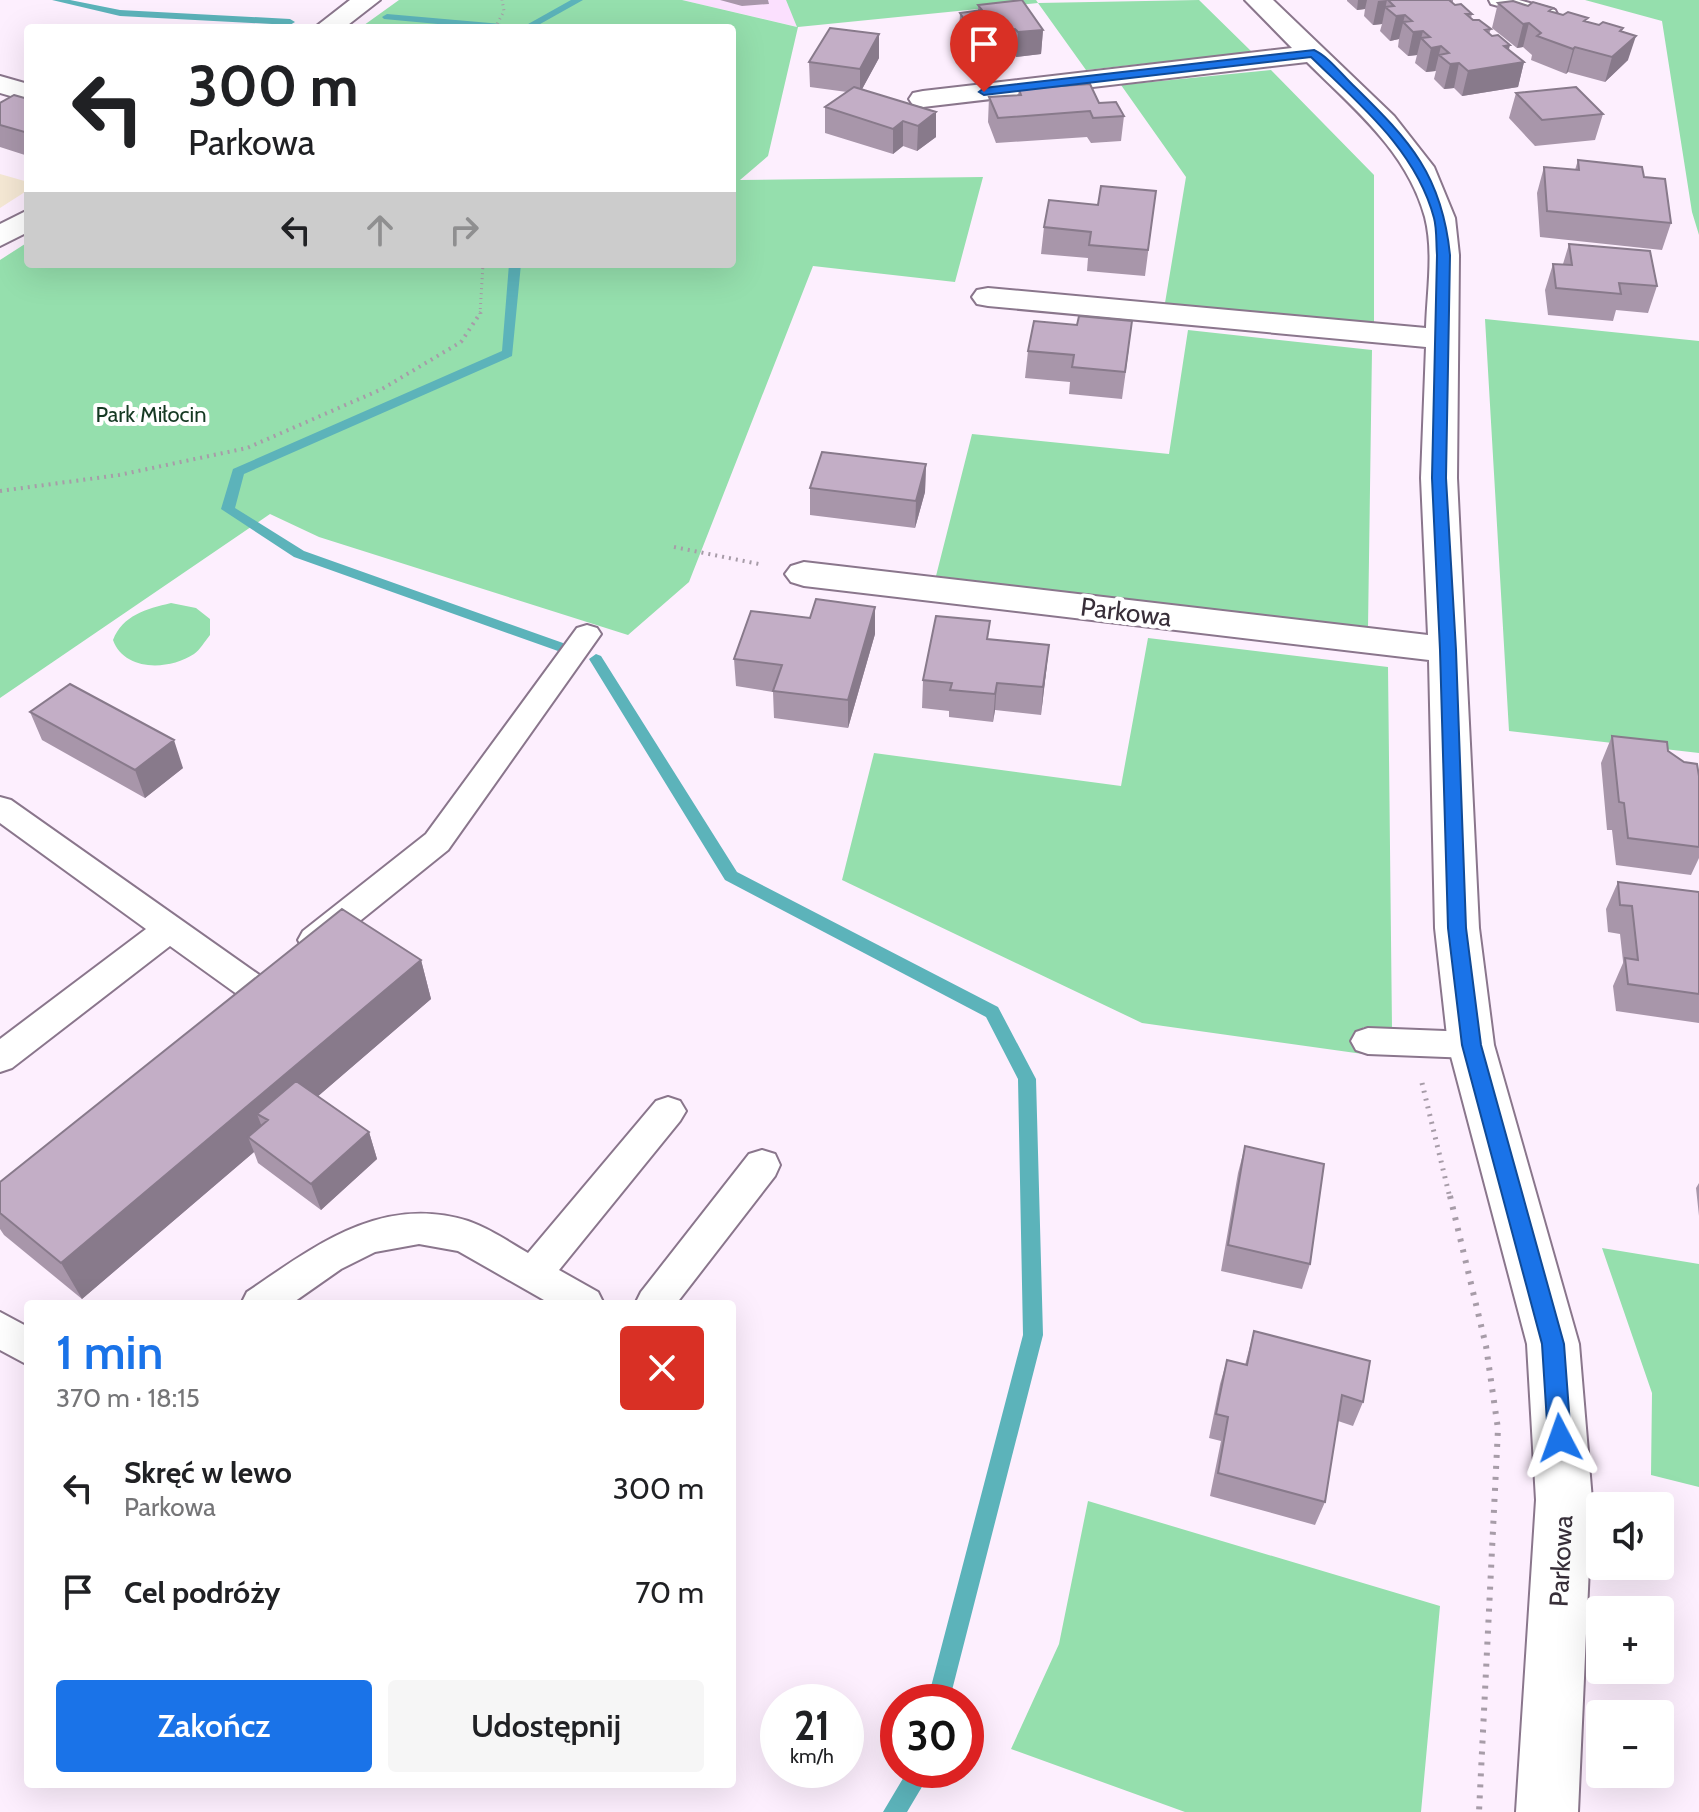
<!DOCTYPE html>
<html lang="pl">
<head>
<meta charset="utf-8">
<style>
  :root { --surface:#fff; --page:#f6f6f6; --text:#202124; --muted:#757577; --accent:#1a73e8 }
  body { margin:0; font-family:Cabin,sans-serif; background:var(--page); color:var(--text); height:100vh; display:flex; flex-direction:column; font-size:30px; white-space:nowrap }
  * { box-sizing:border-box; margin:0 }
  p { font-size:26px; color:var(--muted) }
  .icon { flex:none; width:44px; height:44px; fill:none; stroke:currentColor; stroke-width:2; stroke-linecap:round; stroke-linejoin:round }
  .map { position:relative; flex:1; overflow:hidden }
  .side { position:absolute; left:24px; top:1300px; width:712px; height:488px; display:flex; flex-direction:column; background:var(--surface); border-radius:8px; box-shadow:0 8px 32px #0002 }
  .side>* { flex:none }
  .top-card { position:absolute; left:24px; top:24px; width:712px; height:244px; border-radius:8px; box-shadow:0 8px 32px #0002; background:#fff; color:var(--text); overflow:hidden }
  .fabs { position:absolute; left:1586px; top:1492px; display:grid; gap:16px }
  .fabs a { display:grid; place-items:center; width:88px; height:88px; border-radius:8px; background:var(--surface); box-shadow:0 8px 32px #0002; font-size:40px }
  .speed { position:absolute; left:760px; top:1684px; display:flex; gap:16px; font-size:40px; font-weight:700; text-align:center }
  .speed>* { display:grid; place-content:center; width:104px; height:104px; border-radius:50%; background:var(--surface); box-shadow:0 8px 32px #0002; line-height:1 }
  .speed small { font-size:20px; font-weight:400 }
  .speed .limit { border:12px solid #d22; background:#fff; color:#111 }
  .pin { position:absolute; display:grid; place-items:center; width:68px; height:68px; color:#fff; margin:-82px -34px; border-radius:50% 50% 50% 0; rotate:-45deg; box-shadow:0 0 8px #0007 }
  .pin .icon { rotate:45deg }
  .me { position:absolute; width:88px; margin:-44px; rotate:356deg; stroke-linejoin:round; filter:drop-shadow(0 0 6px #0008) }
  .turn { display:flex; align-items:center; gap:28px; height:168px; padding:0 32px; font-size:36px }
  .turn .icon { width:104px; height:104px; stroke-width:2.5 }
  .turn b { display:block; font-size:56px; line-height:68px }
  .lanes { display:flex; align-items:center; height:76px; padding:0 32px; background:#0003; justify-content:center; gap:40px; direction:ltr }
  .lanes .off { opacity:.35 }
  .round { display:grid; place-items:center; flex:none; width:84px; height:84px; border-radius:8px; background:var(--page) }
  .summary { display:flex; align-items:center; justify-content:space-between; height:136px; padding:0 32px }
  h1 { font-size:48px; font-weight:600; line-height:60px; color:var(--accent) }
  .button { display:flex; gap:16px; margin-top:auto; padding:16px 32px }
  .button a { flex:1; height:92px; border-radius:8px; background:var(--accent); color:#fff; font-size:32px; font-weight:600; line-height:92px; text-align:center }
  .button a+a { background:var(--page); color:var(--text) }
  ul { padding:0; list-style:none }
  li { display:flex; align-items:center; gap:24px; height:104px; padding:0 32px }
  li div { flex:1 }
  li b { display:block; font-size:30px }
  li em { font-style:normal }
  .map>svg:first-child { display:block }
  .built { fill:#fbe0fe }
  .education { fill:#f5e8d4 }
  .green { fill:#95dfad }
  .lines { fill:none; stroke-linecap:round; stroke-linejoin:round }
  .stream { fill:#5cb3ba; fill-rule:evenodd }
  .service-casing { stroke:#8a768c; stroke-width:4 }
  .minor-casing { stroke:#8a768c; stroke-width:4 }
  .tertiary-casing { stroke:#8a768c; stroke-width:4 }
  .path-far3 { stroke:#a79ca8; stroke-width:3; stroke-dasharray:1 4; stroke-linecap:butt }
  .path-far2 { stroke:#a79ca8; stroke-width:4; stroke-dasharray:2 5; stroke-linecap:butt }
  .path-far1 { stroke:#a79ca8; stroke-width:5; stroke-dasharray:2 6; stroke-linecap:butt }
  .path { stroke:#a79ca8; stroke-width:6; stroke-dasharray:3 8; stroke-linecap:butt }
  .service { fill:#fff; fill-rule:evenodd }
  .minor { fill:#fff; fill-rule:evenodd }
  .tertiary { fill:#fff; fill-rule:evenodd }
  .wall { fill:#a896aa }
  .shaded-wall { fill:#887a8b }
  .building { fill:#c3aec6; stroke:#887a8b; stroke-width:2 }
  .route { fill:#1a73e8; stroke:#114b97; stroke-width:2 }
  .labels { text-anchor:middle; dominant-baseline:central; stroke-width:8; stroke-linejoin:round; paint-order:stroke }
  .far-park-label { font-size:22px; fill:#153923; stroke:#fff }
  .street-label { font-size:26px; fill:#382f39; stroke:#fff }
</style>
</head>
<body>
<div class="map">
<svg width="1699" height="1812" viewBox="0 0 1699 1812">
  <rect width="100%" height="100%" fill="#fdeffe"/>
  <path class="built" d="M682 0H786L798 27Z"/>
  <path class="education" d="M0 174 28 182V190L0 208Z"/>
  <path class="green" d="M399 0H682L797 27 786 0H1036L1038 3 1199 0 1252 52 1086 70 1038 3 798 27 768 156 740 180 983 177 955 282 813 266 689 582 628 635 319 537 270 514 0 698V260L28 242V264H732V28H360Z
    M1585 0H1699V235L1692 212 1662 21Z
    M1271 70 1374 175V323L1165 303 1186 177 1121 85Z
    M1485 319 1699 341V753L1509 731Z
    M1188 330 1372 350 1368 628 936 576 972 434 1169 454Z
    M171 603 196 608 210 619V635C205 641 200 650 194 654 168 671 124 671 113 640 123 615 146 609 171 603Z
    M1148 638 1388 667 1392 1028 1363 1027 1370 1055 1142 1023 842 880 874 753 1121 786Z
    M1602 1248 1699 1264V1487L1651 1475 1652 1393Z
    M1088 1501 1440 1606 1421 1812H1185L1011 1749 1059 1644Z"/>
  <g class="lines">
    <path class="stream" d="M52 0H70L120 10 290 19 295 22 290 25 120 16Z
      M571 0H583L533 28H521Z
      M387 14 513 25 518 28H481L384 19 382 17Z
      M509 264H521L512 356 244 474 235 508 304 551 563 643 565 646 558 651 294 557 221 509 233 469 502 351Z
      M596 654 601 656 737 872 998 1007 1036 1079 1043 1335 949 1702H927L1023 1335 1018 1079 986 1017 725 880 589 659Z
      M908 1770H932L907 1812H883Z"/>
    <g class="service-casing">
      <path id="service" d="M1489 0H1519L1555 10 1557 14 1548 20 1491 4Z
        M587 625 597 628 601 634 448 850 325 949 314 952 303 949 298 940 303 931 426 834 577 628Z
        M0 797 11 800 265 979 270 988 265 997 253 1001 241 997 170 946 12 1068 0 1072V1039L146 929 0 823Z
        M1368 1028 1471 1032 1483 1035 1488 1045 1483 1055 1471 1058 1368 1054 1356 1050 1351 1041 1356 1032Z
        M668 1097 680 1101 686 1111 680 1121 559 1270 598 1292 604 1304H551L458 1251 419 1244 375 1252 341 1269 291 1304H241L247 1292C315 1246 381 1194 468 1221 489 1228 509 1242 528 1253L656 1101Z
        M762 1150 775 1154 780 1165 775 1176 676 1304H635L641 1292 749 1154Z
        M0 1312 28 1327V1365L0 1350Z"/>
    </g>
    <g class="minor-casing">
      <path id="minor" d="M1245 0H1273L1394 116 1434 167 1455 218 1459 255 1457 478 1479 928 1494 1045 1579 1344 1592 1500 1578 1812H1516L1536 1500 1527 1344 1448 1045 1435 928 1429 660 804 586 791 582 785 574 791 566 804 562 1428 635 1421 478 1426 347 988 306 977 304 972 297 977 290 988 288 1426 328C1427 292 1434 252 1425 217 1407 151 1353 108 1307 62L923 107 913 105 909 99 913 93 923 91 1292 48Z
        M0 76 28 84V101L0 93Z"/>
    </g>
    <g class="tertiary-casing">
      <path id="tertiary" d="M350 0H380L344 28H314Z
        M28 210V232L0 246V224Z"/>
    </g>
    <path class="path-far3" d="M495 28 504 11 502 0
      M480 314 483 264"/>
    <path class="path-far2" d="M0 491 119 475 247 448 382 389 461 342 481 312
      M674 547 759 564"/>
    <path class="path-far1" d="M1422 1083 1450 1198"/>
    <path class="path" d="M1450 1196 1486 1346 1498 1429 1479 1812"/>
    <use href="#service" class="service"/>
    <use href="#minor" class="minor"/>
    <use href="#tertiary" class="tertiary"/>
  </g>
  <path class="wall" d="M720 0H768L769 4 742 6Z
    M1347 0H1453V3L1455 5 1472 14 1471 18 1473 20 1491 29 1489 34 1524 62 1518 87 1462 96 1454 88 1444 89 1434 79 1436 71 1426 72 1415 63 1417 55 1408 56 1398 47 1399 39 1390 41 1380 31 1382 24 1373 25 1364 16 1365 9 1357 10 1347 1Z
    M1498 3 1552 12 1599 25 1623 28 1622 32 1628 60 1605 82 1568 72 1566 74 1531 60 1532 55 1523 47 1517 48 1492 28Z
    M978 5 1043 30 1041 54 1016 57 1014 53 974 61 959 37 960 13 978 11Z
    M879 34V58L862 89 936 137 917 151 903 146 893 154 825 133V107L847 92 810 87 809 62Z
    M1019 89 1099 103 1124 116 1121 141 1091 143 1087 137 996 143 988 122 989 97 1018 95Z
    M1516 93 1603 114 1595 140 1535 146 1509 118Z
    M28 99V156L0 147V103Z
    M1578 160 1644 177 1671 223 1662 250 1540 237 1537 193 1544 167 1575 170Z
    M1156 191 1145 276 1087 271 1088 258 1041 254 1044 227 1098 205Z
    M1569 244 1657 286 1648 313 1616 310 1613 321 1548 315 1545 290 1553 264H1563Z
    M1129 348 1122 399 1069 394 1070 382 1025 378 1028 351Z
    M926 464 925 492 915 528 810 515V488Z
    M875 634 848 728 774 718 773 692 736 686 734 659Z
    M988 639 1049 645 1041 715 995 710 993 722 949 717V711L922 708 923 680Z
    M30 712 183 768 145 798 42 740Z
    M1612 736 1668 751 1699 776V858L1691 875 1616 865 1612 830H1607L1601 763Z
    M1618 882 1699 892V1023L1616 1011 1613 986 1623 963V961L1620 934 1608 932 1606 909Z
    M421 960 431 999 318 1096 369 1132 377 1159 321 1210 258 1163 254 1152 82 1299 4 1235 0 1229V1182Z
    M1245 1146 1310 1264 1302 1289 1221 1271 1238 1173Z
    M1699 1183V1216L1696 1188Z
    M1254 1331 1363 1402 1353 1426 1338 1421 1325 1502 1315 1525 1210 1496 1221 1441 1209 1438 1220 1384 1227 1360 1245 1365Z"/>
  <path class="shaded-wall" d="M1358 0H1367L1365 9 1357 10Z
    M1387 0 1382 24 1373 25 1378 1Z
    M1405 15 1399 39 1390 41 1396 16Z
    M1529 23 1523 47 1517 48 1523 24Z
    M1015 29 1014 53 974 61 975 36Z
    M1043 30 1041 54 1016 57 1018 32Z
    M1423 31 1417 55 1408 56 1413 32Z
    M879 34V58L860 93V69Z
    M1636 36 1628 60 1605 82 1612 57Z
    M1510 45 1505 65 1524 62 1518 87 1462 96 1468 71 1504 46Z
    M1441 46 1435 71 1426 72 1431 48Z
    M1575 47 1568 72 1566 74 1573 49Z
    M1459 63 1454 88 1444 89 1450 64Z
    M936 112V137L917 151 918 126Z
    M903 121V146L893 154V129Z
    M926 464 925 492 915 528 916 501Z
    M875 607V634L848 728V700Z
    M1049 645 1046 673 1041 715 1043 687Z
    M997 683 995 710 993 722 995 694Z
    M174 740 183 768 145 798 135 770Z
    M421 960 431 999 273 1135 268 1120 257 1114 267 1140 248 1137 254 1152 82 1299 61 1263Z
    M369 1132 377 1159 321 1210 311 1184Z"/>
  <path class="building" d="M1022 0 1043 30 1018 32 1015 29 975 36 960 13 982 10 978 5Z
    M1388 0H1449L1455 5 1461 4 1472 14H1466L1473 20H1479L1491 29 1485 30 1492 36 1498 35 1510 45 1504 46 1524 62 1468 71 1459 63 1450 64 1439 55 1449 53 1441 46 1431 48 1421 38 1430 37 1423 31 1413 32 1403 22 1412 21 1405 15 1396 16 1385 7 1394 6Z
    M1513 1 1528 6 1533 2 1553 8 1549 11 1563 15 1568 12 1588 18 1584 21 1599 25 1603 22 1623 28 1620 31 1636 36 1612 57 1575 47 1573 49 1537 36 1541 33 1529 23 1523 24 1498 3Z
    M830 28 879 34 860 69 809 62Z
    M1090 84 1099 103 1116 102 1124 116 1093 118 1090 111 998 118 989 97 1021 95 1019 89Z
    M854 87 936 112 918 126 903 121 893 129 825 107Z
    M1576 87 1603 114 1542 120 1516 93Z
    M14 95 28 99V133L0 125V103Z
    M1578 160 1642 167 1644 177 1665 179 1671 223 1547 211 1544 167 1579 170Z
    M1101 186 1156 191 1148 250 1089 245 1091 232 1044 227 1049 200 1098 205Z
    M1569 244 1650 251 1657 286 1619 283 1621 294 1556 288 1553 264 1572 265Z
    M1079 316 1132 321 1125 372 1072 367 1074 355 1028 351 1034 321 1077 325Z
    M822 452 926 464 916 501 810 488Z
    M816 599 875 607 848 700 773 691 782 665 734 659 751 611 810 618Z
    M936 616 990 621 987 639 1049 645 1043 687 997 683 995 694 950 690 952 683 923 680Z
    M70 684 174 740 135 770 30 712Z
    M1612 736 1667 742 1668 751 1684 762 1697 764 1699 776V847L1628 838 1624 803 1619 802Z
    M1618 882 1699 892V994L1628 984 1625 958 1638 960 1632 906 1620 905Z
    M342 909 421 960 61 1263 0 1213V1182Z
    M296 1081 369 1132 311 1184 248 1137 268 1120 257 1114Z
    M1245 1146 1324 1164 1310 1264 1228 1245Z
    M1254 1331 1370 1361 1363 1402 1342 1395 1325 1502 1218 1473 1228 1417 1216 1414 1227 1360 1247 1365Z"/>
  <path class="route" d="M1314 50C1329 57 1342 75 1355 87 1410 141 1442 175 1450 255L1446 478 1456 650 1466 928 1481 1045 1564 1344 1571 1438 1568 1445 1560 1448 1552 1445 1548 1438 1542 1344 1462 1045 1448 928 1440 650 1432 478 1437 255C1436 243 1437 229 1434 218 1416 150 1359 104 1311 57L984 95 979 92 984 88Z"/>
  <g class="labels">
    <g class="far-park-label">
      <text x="151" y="414">Park Miłocin</text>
    </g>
    <g class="street-label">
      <text transform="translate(1126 612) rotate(7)">Parkowa</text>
      <text transform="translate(1561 1561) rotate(-87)">Parkowa</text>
    </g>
  </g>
</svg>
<div class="fabs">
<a><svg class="icon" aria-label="sound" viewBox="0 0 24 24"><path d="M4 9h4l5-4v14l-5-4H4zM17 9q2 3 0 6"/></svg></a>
<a>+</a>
<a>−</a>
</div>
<div class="speed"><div>21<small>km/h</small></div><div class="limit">30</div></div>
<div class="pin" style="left:984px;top:92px;background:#d93025"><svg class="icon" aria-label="arrive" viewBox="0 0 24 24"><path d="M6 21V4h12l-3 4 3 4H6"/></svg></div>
<svg class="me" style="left:1560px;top:1438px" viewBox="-20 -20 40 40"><path d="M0-17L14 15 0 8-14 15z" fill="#1a73e8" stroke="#fff" stroke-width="4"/></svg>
<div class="top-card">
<div class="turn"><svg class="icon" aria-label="left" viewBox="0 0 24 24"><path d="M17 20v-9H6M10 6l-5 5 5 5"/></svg><div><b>300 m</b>Parkowa</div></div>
<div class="lanes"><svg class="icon" aria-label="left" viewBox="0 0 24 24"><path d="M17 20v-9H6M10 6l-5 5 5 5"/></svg><svg class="icon off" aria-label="ahead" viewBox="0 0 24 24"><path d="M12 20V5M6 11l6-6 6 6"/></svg><svg class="icon off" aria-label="right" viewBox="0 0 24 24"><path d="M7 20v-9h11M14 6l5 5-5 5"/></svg></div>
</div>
<section class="side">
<div class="summary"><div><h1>1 min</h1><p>370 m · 18:15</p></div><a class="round" style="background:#d93025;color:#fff"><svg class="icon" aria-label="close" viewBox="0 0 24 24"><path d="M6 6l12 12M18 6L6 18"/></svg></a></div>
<ul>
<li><svg class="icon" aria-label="left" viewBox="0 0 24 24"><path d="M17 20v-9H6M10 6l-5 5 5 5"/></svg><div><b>Skręć w lewo</b><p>Parkowa</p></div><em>300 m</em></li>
<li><svg class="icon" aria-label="arrive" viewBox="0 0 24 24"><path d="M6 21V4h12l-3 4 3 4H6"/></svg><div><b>Cel podróży</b></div><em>70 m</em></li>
</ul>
<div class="button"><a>Zakończ</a><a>Udostępnij</a></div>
</section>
</div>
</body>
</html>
